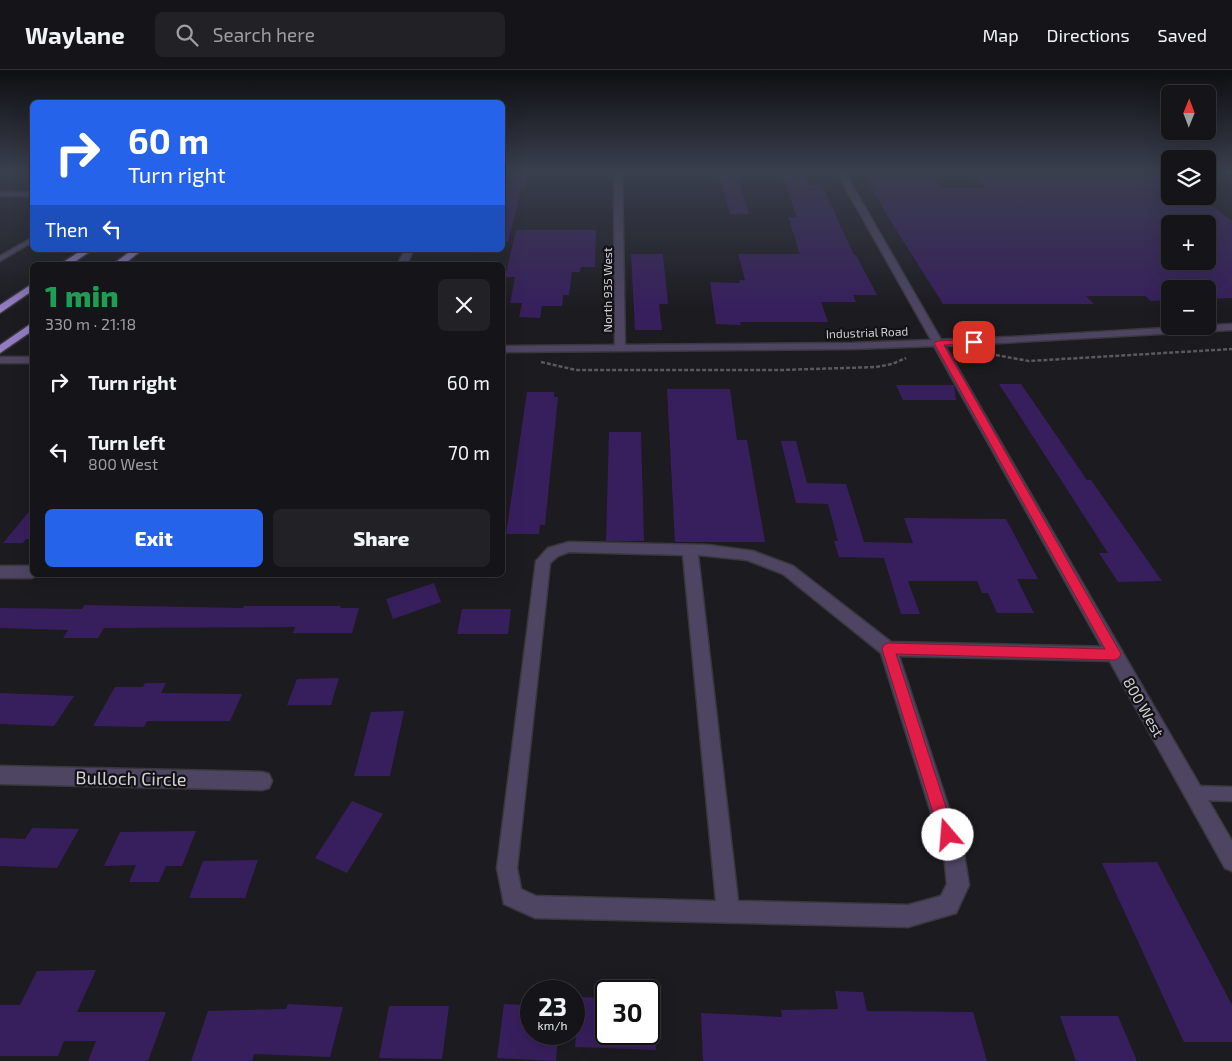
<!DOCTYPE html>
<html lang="en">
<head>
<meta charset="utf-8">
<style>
  :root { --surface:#151418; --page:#222125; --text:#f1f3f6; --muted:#9d9ea2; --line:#343337; --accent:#2563eb }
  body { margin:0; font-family:"Exo 2",sans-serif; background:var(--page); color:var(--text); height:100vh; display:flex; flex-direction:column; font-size:19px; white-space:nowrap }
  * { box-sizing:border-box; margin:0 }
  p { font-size:16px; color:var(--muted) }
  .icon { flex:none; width:28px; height:28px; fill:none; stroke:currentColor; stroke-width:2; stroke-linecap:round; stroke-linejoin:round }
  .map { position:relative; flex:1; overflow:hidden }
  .sheet { position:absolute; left:30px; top:192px; width:475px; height:315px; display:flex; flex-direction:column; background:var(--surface); border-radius:8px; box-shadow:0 5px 20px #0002,0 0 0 1px var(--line) }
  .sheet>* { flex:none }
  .hud { position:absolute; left:30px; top:30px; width:475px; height:152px; border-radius:8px; box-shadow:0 5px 20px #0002,0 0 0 1px var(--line); background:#2563eb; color:#fff; overflow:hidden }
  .needle { width:32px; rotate:1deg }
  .fabs { position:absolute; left:1161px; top:15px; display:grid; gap:10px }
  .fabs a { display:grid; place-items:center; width:55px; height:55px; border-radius:8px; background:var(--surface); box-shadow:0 5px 20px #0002,0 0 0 1px var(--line); font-size:25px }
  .speed { position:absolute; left:520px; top:910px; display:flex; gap:10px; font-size:25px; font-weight:700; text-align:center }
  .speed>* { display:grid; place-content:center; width:65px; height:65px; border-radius:50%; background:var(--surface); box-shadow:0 5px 20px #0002,0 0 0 1px var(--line); line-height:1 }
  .speed small { font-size:12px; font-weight:400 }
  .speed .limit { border:2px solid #111; border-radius:8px; background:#fff; color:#111 }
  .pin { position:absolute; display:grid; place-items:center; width:42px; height:42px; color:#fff; margin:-21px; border-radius:10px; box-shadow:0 2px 8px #0006 }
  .me { position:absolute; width:55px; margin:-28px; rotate:342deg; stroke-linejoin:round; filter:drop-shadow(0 0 4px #0008) }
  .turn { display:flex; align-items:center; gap:18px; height:105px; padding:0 15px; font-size:22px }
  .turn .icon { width:65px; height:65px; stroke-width:2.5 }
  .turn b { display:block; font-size:35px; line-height:42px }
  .then { display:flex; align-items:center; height:48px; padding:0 15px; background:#0003; gap:10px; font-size:19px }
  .round { display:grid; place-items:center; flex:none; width:52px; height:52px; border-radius:8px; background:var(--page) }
  .summary { display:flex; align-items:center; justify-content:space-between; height:85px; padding:0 15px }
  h1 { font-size:30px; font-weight:800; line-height:38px; color:#1e9e55 }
  .cta { display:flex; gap:10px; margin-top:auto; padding:10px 15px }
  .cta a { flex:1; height:58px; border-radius:8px; background:var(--accent); color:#fff; font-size:20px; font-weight:800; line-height:58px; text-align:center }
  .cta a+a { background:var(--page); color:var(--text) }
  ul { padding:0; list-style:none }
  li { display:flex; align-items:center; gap:15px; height:70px; padding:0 15px }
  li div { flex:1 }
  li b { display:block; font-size:19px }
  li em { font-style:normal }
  header { display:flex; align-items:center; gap:30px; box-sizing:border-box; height:70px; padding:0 25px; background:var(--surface); border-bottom:1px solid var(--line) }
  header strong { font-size:24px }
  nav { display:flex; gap:28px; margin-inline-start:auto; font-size:18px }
  .search { width:350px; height:45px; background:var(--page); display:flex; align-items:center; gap:12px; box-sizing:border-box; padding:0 18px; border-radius:8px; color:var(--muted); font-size:19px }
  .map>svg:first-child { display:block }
  .building { fill:#371f5d; fill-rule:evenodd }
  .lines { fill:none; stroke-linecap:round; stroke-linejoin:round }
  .service-casing { stroke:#39383d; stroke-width:3 }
  .minor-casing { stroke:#39383d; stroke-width:3 }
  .tertiary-casing { stroke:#39383d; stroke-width:3 }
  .motorway-casing { stroke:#39383d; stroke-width:3 }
  .path { stroke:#5a595d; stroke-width:2.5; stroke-dasharray:4 2; stroke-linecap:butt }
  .service { fill:#4d4562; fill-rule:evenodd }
  .minor { fill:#4d4562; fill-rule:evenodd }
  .tertiary { fill:#4d4562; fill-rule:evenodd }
  .motorway { fill:#927dc3; fill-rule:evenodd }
  .route { fill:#e11d48; stroke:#92132f }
  .labels { text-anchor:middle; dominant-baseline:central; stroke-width:4.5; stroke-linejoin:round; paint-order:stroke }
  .far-street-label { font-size:12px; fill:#d2d1d4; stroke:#131216 }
  .street-label { font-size:15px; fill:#d2d1d4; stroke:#131216 }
  .near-street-label { font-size:18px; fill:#d2d1d4; stroke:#131216 }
</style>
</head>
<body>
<header>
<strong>Waylane</strong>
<div class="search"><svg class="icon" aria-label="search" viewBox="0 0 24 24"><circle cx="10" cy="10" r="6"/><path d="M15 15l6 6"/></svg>Search here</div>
<nav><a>Map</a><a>Directions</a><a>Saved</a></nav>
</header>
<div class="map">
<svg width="1232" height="991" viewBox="0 0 1232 991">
  <rect width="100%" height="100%" fill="#1c1b20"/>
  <path class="building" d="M514 101H529L524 120H521L508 172H502V114H510Z
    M718 101H736L749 144H730Z
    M781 101H802L808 115H822L854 185H856L877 225H853L856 232H821L828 252H740L741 255 716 254 710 212 740 213 739 210H745L738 184H800L788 147H797Z
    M970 101H1153L1170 114V126H1188L1200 135H1208V133L1232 151V228L1208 229V219H1170V230L1151 231 1145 226H1086L1094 234H943L890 150 863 102 931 103 942 118H985ZM1170 154H1208V191H1170Z
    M516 160H596L595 197H581L580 202H572L569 225H563L562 236H542L540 248 519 247 522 233H510L515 207H505Z
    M631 184H663L668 234H659L662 260H635Z
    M999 314H1021L1087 410H1091L1162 511 1118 512 1099 483H1108Z
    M896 315H954L956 330H903Z
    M667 319H730L737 370H747L765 472H675Z
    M527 322H554V327H558L545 455H540L539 464H506Z
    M609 362H641L644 471H606Z
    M781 371H796L807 413 846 414 864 472 913 473 904 448 1006 449 1038 509H1017L1034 543H997L988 523H982L977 511H908L920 544H901L884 488 839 487 834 471H838L828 434 796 433Z
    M32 438V469H26L23 473H3Z
    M434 513 441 532 393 549 386 529Z
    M84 535 243 538 244 536H341L340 538H359L352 563H293L295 557 104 558 98 568H63L68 560 0 558V538L82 539Z
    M462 539H511L508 564H457Z
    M339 608 331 635H287L297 609Z
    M145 613H166L161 623 242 624 230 651H147L144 657 93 656 115 617H143Z
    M0 623 74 626 54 656 0 654Z
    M404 641 390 706H354L371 642Z
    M352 731 383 744 347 803 315 788Z
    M32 758 79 759 57 798 0 796V768L25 769Z
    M196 761 182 796H166L159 812H129L136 795 104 796 120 762Z
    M258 790 245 828H189L203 791Z
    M1157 792 1232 935V972H1184L1102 793Z
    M96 900 77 942H166L148 991H88L96 971H64L58 986H0V935H20L37 901Z
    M835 921 863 922 867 941 973 942 987 991H703L701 943 782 947 781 940 838 939Z
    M579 927 606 928V964H656V980L575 977Z
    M288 934 343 937 330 987 254 984 252 991H191L208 941 286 939Z
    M504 934 531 935V964H558L556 991 497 988Z
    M389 936H449L442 989 379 988Z
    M1060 946H1118L1137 991H1076Z"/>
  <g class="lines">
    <g class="service-casing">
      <path id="service" d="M1225 101H1232V104L1226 102Z
        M32 168V172L0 191V186Z
        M1193 716 1232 717V731L1193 730 1188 728 1186 723 1188 718Z"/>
    </g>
    <g class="minor-casing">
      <path id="minor" d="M614 101H622L625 278 620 281 615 278Z
        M836 101H844L943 273 942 275H934L933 273Z
        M0 122H32V126H0Z
        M405 180H413L407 195H397Z
        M569 472 708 475 753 481 793 496 891 572 1115 577 1121 579 1123 584 1121 589 1115 591 899 586 964 784 969 815 956 843 908 857 535 848 504 834 497 798 536 491 548 478ZM569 482 683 485 716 831 536 826 521 819 517 798 550 493 558 486ZM698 485 747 490 783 504 881 583 944 784 947 814 941 826 908 835 738 831Z
        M0 496H32V505H38L32 508H0Z
        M0 696 262 702 269 704 272 711 269 718 262 720 0 714Z"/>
    </g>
    <g class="tertiary-casing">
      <path id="tertiary" d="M1232 254V260L945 276 1232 771V801L1225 798 934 276 852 279 502 282V276L852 273 1010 267Z
        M0 287H32V293H0Z"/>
    </g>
    <g class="motorway-casing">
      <path id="motorway" d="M82 180H92L70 195H59Z
        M132 180H142L123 195H112Z
        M32 214V221L0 243V235Z
        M32 253V261L0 283V275Z"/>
    </g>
    <path class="path" d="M990 284 1029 291 1232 279
      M541 292 576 300H781L876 297 892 294 906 288"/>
    <use href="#service" class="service"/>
    <use href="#minor" class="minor"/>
    <use href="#tertiary" class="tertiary"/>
    <use href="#motorway" class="motorway"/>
  </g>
  <linearGradient id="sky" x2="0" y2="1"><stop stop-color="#0f0f12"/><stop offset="0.42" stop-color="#3a3f4e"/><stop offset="1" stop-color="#3a3f4e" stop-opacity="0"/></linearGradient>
  <rect width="1232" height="240" fill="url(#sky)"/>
  <path class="route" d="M974 269 977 270V273L944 275 1121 584 1119 588 1115 590 896 584 955 765 953 771 948 773 942 771 940 765 882 579 884 575 888 573 1105 579 934 273 938 271Z"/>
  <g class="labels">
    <g class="far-street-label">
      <text transform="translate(607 220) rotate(-90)">North 935 West</text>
      <text transform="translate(867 262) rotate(-2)">Industrial Road</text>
    </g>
    <g class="street-label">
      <text transform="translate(1144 637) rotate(60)">800 West</text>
    </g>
    <g class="near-street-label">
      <text transform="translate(131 708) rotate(1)">Bulloch Circle</text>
    </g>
  </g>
</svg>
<div class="fabs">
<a><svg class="needle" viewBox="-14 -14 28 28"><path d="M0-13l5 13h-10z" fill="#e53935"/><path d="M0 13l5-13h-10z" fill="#9d9ea2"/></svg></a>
<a><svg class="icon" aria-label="layers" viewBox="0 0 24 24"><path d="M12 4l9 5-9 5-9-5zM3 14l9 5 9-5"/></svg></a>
<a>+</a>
<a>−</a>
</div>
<div class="speed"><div>23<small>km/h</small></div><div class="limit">30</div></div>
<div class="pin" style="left:974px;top:272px;background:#d93025"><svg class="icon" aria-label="arrive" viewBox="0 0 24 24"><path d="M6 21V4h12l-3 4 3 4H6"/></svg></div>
<svg class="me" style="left:948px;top:765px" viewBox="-20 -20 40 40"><circle r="19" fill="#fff"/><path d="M0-13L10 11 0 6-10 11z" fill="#e11d48"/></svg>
<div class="hud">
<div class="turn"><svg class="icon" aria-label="right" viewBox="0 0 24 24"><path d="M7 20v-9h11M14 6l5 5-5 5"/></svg><div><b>60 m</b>Turn right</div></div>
<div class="then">Then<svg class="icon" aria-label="left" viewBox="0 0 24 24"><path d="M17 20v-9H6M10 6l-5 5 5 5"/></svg></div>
</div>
<section class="sheet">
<div class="summary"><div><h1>1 min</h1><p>330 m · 21:18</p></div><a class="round"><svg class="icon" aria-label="close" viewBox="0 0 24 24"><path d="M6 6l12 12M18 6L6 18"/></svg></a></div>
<ul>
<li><svg class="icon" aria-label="right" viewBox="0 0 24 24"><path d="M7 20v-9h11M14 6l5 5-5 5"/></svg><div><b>Turn right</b></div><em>60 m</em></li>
<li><svg class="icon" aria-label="left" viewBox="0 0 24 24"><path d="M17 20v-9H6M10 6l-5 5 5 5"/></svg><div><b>Turn left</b><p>800 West</p></div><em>70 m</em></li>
</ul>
<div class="cta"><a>Exit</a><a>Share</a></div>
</section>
</div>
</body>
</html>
